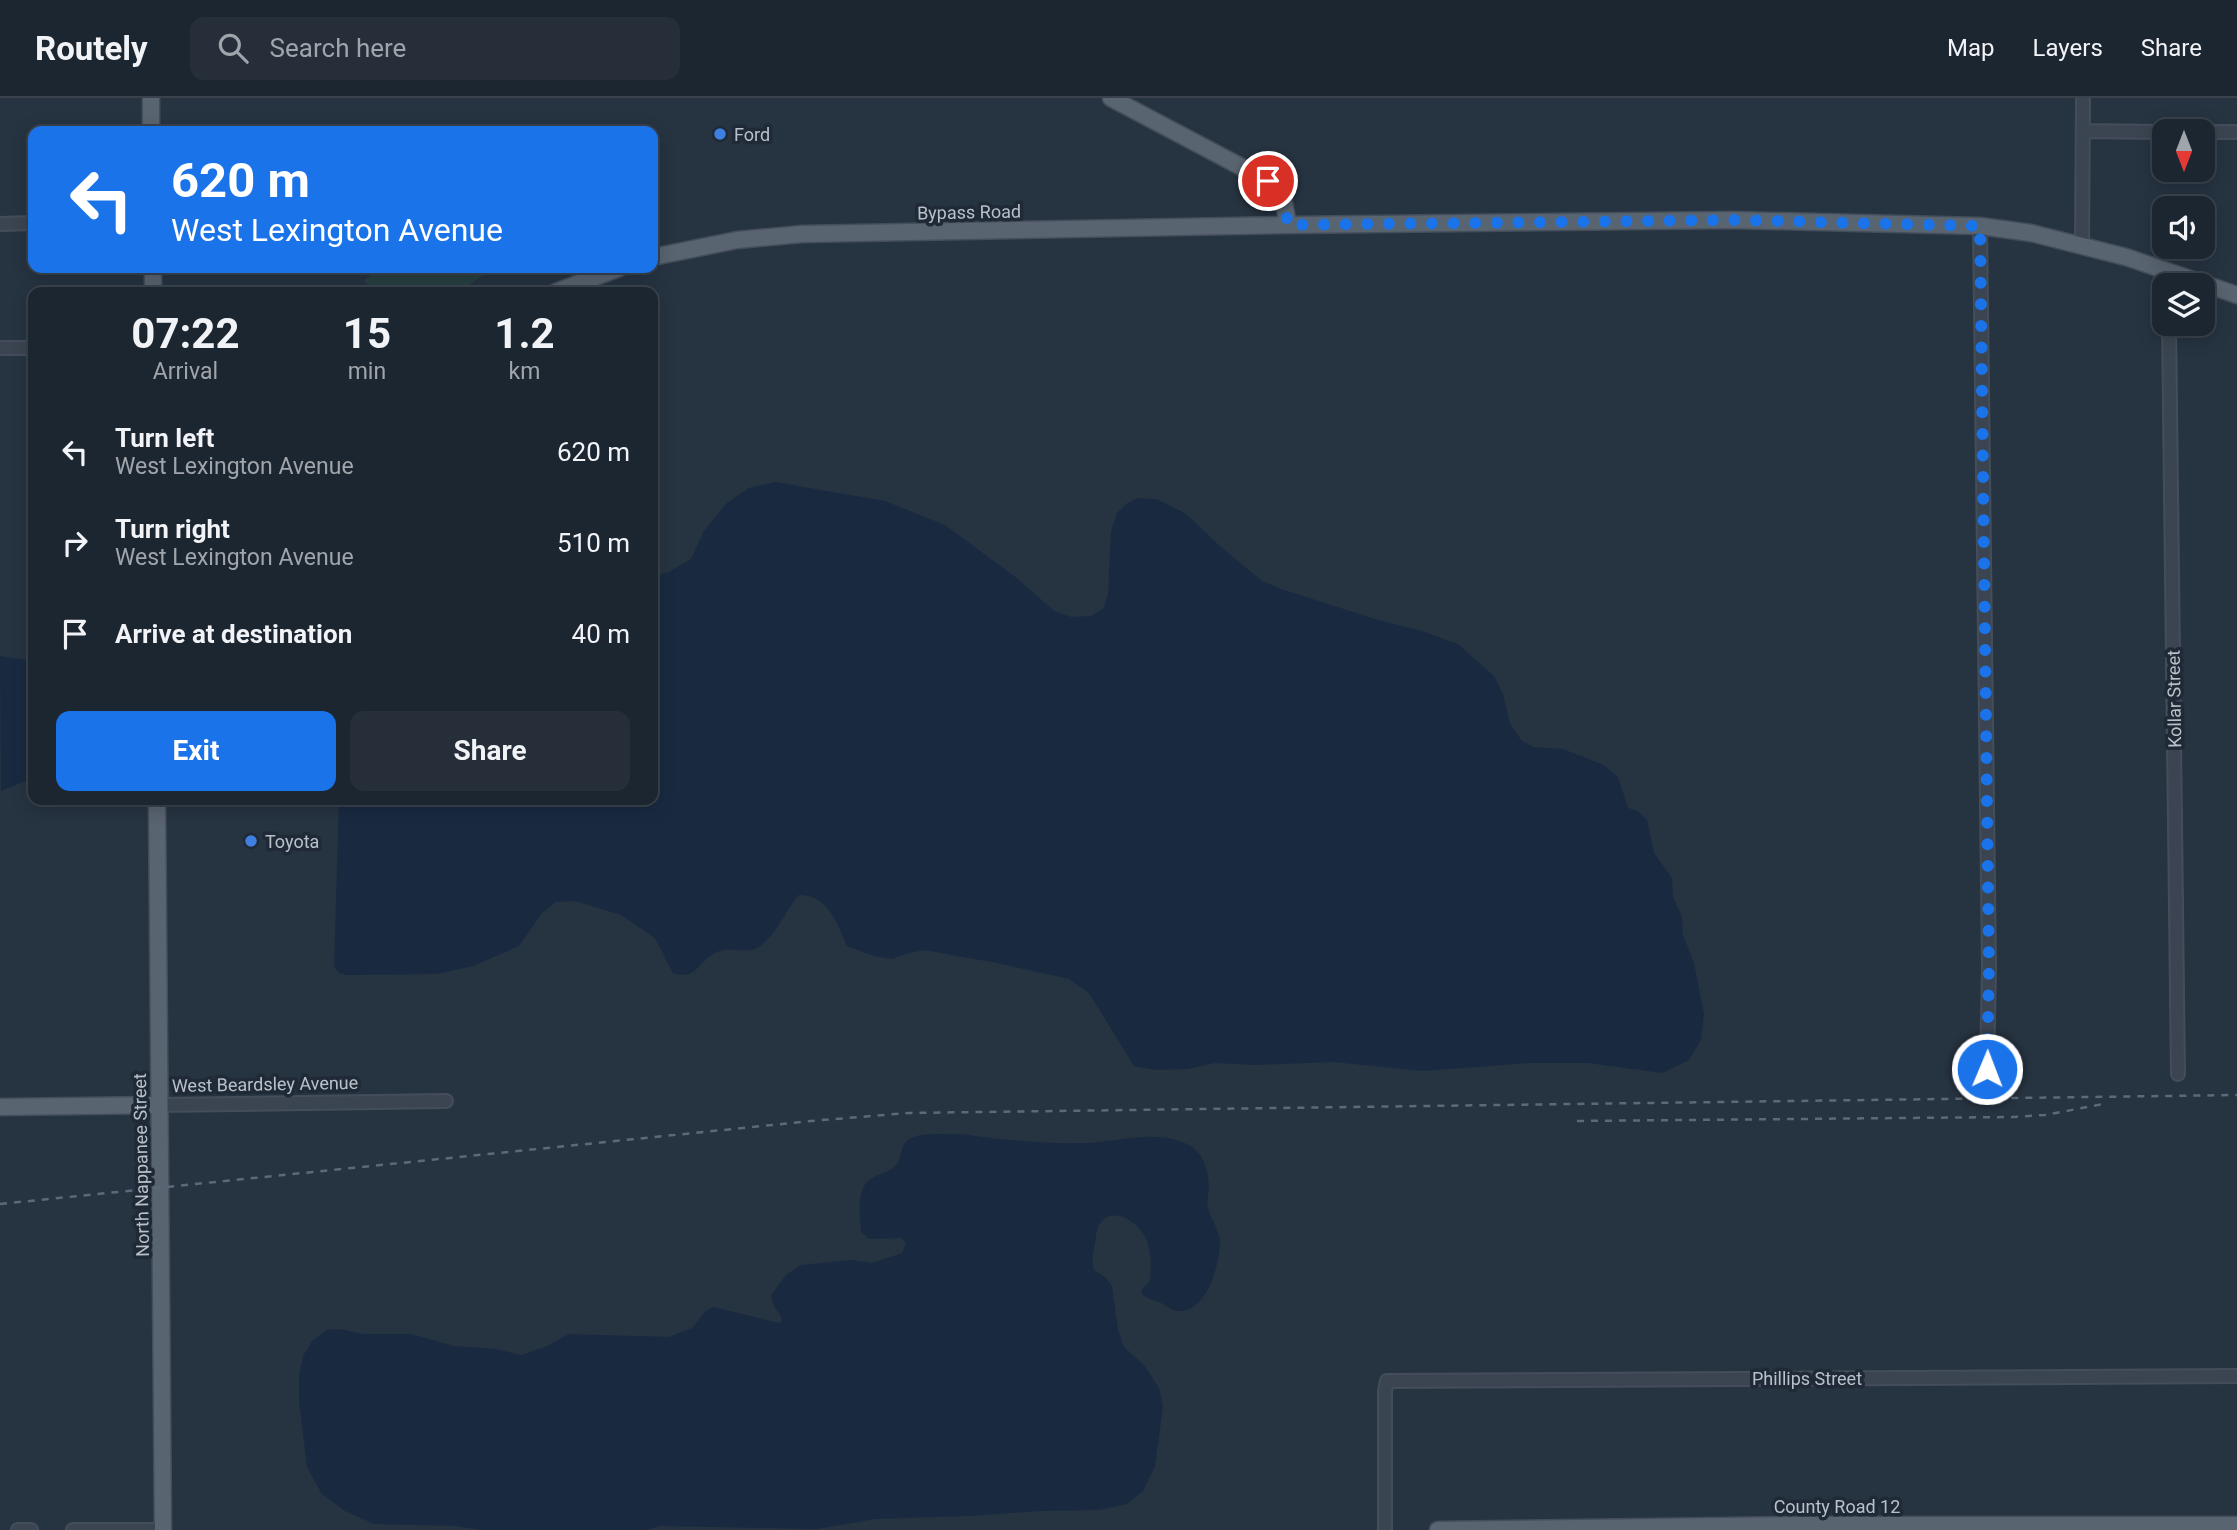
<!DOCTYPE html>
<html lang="en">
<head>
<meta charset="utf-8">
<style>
  :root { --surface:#1c2631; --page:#252e39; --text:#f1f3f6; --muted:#a0a5ab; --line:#3a434d; --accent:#1a73e8 }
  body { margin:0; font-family:Roboto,sans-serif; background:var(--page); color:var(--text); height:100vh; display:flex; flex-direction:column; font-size:26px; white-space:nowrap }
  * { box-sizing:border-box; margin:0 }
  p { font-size:23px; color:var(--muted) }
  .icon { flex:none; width:38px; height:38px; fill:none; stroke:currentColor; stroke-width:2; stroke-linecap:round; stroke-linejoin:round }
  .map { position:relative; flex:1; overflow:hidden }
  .drawer { position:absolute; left:28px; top:189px; width:630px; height:518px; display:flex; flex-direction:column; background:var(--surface); border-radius:14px; box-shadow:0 4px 18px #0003,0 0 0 2px var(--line) }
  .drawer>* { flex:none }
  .banner { position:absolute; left:28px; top:28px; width:630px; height:147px; border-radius:14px; box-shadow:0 4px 18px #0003,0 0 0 2px var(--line); background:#1a73e8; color:#fff; overflow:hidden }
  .needle { width:46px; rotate:180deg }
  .tools { position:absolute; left:2152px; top:21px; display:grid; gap:14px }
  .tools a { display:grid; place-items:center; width:63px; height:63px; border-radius:14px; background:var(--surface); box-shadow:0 4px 18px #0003,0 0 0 2px var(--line); font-size:35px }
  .pin { position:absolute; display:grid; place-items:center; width:60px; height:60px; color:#fff; margin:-30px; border:4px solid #fff; border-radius:50%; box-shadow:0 2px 7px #0007 }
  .me { position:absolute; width:77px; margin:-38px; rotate:1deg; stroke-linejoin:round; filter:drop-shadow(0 0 5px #0008) }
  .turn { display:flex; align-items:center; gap:24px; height:147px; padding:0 28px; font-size:32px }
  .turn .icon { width:91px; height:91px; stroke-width:2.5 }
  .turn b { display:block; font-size:49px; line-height:60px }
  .eta { display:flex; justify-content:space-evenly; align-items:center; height:119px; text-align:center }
  .eta b { font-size:42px; font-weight:700; line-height:49px }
  .primary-button { display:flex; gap:14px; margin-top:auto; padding:14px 28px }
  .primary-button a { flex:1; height:80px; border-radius:14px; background:var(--accent); color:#fff; font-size:28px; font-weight:700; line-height:80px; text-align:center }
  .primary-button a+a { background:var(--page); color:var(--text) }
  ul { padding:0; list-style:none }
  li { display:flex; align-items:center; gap:21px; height:91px; padding:0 28px }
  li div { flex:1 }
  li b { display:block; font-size:26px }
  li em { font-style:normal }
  header { display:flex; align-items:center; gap:42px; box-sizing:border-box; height:98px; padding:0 35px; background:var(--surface); border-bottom:2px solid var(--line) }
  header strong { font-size:33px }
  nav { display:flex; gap:38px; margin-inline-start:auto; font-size:24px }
  .search { width:490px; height:63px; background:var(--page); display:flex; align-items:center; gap:18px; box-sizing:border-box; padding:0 24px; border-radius:14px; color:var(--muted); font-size:26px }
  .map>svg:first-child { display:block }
  .green { fill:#284042 }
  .water { fill:#192a40 }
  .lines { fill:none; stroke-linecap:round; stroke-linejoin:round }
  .minor-casing { stroke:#444e5a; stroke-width:16 }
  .major-casing { stroke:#444e5a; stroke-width:19 }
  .minor { stroke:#3b4551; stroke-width:12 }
  .major { stroke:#596471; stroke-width:16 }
  .rail { stroke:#5d6978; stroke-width:2.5; stroke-dasharray:7 7; stroke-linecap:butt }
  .route { stroke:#1a73e8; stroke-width:12; stroke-dasharray:0 21.6 }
  .shop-dot { fill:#3f7fe0; stroke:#1f2a36; stroke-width:2.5 }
  .labels { text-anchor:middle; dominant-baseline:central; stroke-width:7; stroke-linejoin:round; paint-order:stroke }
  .poi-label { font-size:18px; fill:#b8c0cb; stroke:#1f2a36; text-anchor:start }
  .street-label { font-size:18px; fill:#b8c0cb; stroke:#1f2a36 }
</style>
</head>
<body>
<header>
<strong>Routely</strong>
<div class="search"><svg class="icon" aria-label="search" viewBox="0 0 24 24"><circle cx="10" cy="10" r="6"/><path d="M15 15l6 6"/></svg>Search here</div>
<nav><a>Map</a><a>Layers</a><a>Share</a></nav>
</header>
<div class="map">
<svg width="2237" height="1432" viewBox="0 0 2237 1432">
  <rect width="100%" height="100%" fill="#263341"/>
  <path class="green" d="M381 170H492L460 194H373L364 182Z"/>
  <path class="water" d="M775 384 885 403 945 427 1018 481 1054 513 1071 519 1091 518 1103 511 1108 496 1111 433 1117 415 1126 406 1137 400 1156 401 1185 415 1221 449 1262 483 1284 492 1378 522 1422 533 1458 546 1494 578 1503 596 1510 626 1522 643 1534 649 1563 651 1604 667 1618 679 1628 710 1638 713 1647 722 1654 755 1672 780 1673 799 1682 819 1683 837 1694 865 1704 916 1701 942 1689 962 1662 975 1588 965H1529L1423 973 1333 964 1255 967 1215 965 1188 971 1156 972 1134 968 1089 895 1069 881 997 865 924 852 909 855 892 861 874 858 847 848C837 825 828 797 799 797 785 812 777 837 759 849 746 857 730 848 717 854 697 863 698 883 673 875L655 840 621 817 575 803 556 804 542 815 519 848 473 868 437 876 346 877 339 875 334 868 339 702H653V479L669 474 691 461 704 433 727 405 749 390Z
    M0 558 33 563V680L1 693Z
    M962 1036C1000 1042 1045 1046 1084 1045 1119 1044 1156 1030 1189 1047 1204 1055 1208 1073 1209 1088 1209 1095 1206 1103 1208 1110 1210 1121 1220 1132 1220 1145 1219 1167 1208 1212 1180 1213 1174 1214 1166 1208 1161 1205 1154 1202 1148 1201 1142 1196V1191L1150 1183C1151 1168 1152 1152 1145 1139 1137 1122 1109 1106 1098 1129 1096 1133 1096 1141 1095 1145 1093 1156 1091 1161 1094 1172L1105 1179 1112 1188 1118 1232 1124 1249 1144 1267 1159 1290 1163 1308 1155 1368 1143 1393 1127 1406 1099 1412 1039 1413 970 1418 875 1421 817 1431 660 1428 646 1432H481L455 1428 374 1426 345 1413 322 1396 307 1369 299 1303V1277L303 1258 312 1243 327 1232 340 1231 362 1236H411L454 1248 495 1251 522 1257 547 1248 569 1236 669 1239 692 1230 705 1214 713 1209 779 1225 782 1222C779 1211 773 1212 771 1197L786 1177 801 1167 851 1162 872 1165 902 1155 906 1146 902 1140 869 1141 861 1134C860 1118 856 1094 869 1082 878 1075 890 1075 897 1066 902 1059 900 1048 908 1042 920 1033 947 1037 962 1036Z"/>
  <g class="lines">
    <g class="minor-casing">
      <path id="minor" d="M2083 33 2165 34
        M2203 34H2237
        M0 126 33 125
        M1980 128 1989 870 1987 971
        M2082 147 2083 0
        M2169 226 2178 976
        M0 250H33
        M159 1007 446 1003
        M18 1432H31
        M73 1432H163
        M1385 1432V1293L1387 1283 2237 1278"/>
    </g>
    <g class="major-casing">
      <path id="major" d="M151 0V33
        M1111 0 1268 83 1283 99 1288 127 1733 122 1980 128 2031 135 2126 159 2237 197
        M653 159 737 142 802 136 1288 127
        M153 170V194
        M556 194 619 170
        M157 702 163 1432
        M0 1009 159 1007
        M1438 1432 1805 1427H2237"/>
    </g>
    <use href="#minor" class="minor"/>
    <use href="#major" class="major"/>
    <path class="rail" d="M1577 1023 2012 1019 2045 1017 2103 1006
      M0 1106 811 1023 908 1015 2237 997"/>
  </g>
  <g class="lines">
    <path class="route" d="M1268 83 1283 99 1288 127 1733 122 1980 128 1989 870 1987 971"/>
  </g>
  <g class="shop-dot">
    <circle cx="720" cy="36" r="7"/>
    <circle cx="251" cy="743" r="7"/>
  </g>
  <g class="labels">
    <g class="poi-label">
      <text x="734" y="36">Ford</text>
      <text x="265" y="743">Toyota</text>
    </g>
    <g class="street-label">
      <text transform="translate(969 114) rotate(-1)">Bypass Road</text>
      <text transform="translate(2174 601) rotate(-91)">Kollar Street</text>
      <text transform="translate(265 986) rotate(-1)">West Beardsley Avenue</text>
      <text transform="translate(141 1067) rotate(-91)">North Nappanee Street</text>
      <text x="1807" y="1280">Phillips Street</text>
      <text x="1837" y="1408">County Road 12</text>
    </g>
  </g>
</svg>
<div class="tools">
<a><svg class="needle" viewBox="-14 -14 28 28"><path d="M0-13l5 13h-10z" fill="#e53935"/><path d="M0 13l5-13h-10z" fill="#a0a5ab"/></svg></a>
<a><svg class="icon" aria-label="sound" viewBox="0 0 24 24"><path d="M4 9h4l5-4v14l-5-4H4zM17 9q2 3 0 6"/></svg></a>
<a><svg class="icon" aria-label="layers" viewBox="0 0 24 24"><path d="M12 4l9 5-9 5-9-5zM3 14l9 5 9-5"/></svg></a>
</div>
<div class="pin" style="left:1268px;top:83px;background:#d93025"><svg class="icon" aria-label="arrive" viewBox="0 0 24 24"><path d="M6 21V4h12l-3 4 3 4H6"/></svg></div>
<svg class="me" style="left:1987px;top:971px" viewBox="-20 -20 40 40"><circle r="17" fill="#1a73e8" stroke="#fff" stroke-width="3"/><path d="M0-11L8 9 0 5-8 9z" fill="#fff"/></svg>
<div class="banner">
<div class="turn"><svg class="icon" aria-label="left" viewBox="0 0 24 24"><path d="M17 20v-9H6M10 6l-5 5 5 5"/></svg><div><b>620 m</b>West Lexington Avenue</div></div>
</div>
<section class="drawer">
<div class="eta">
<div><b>07:22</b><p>Arrival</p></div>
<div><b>15</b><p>min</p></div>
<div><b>1.2</b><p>km</p></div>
</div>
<ul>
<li><svg class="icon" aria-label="left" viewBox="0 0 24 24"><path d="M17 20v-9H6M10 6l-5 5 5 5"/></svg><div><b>Turn left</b><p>West Lexington Avenue</p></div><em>620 m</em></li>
<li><svg class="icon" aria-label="right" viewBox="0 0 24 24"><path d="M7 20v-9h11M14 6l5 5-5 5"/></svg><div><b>Turn right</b><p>West Lexington Avenue</p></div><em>510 m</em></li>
<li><svg class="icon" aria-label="arrive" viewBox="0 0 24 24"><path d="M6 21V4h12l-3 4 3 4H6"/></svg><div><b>Arrive at destination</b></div><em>40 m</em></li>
</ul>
<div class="primary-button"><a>Exit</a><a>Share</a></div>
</section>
</div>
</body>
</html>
